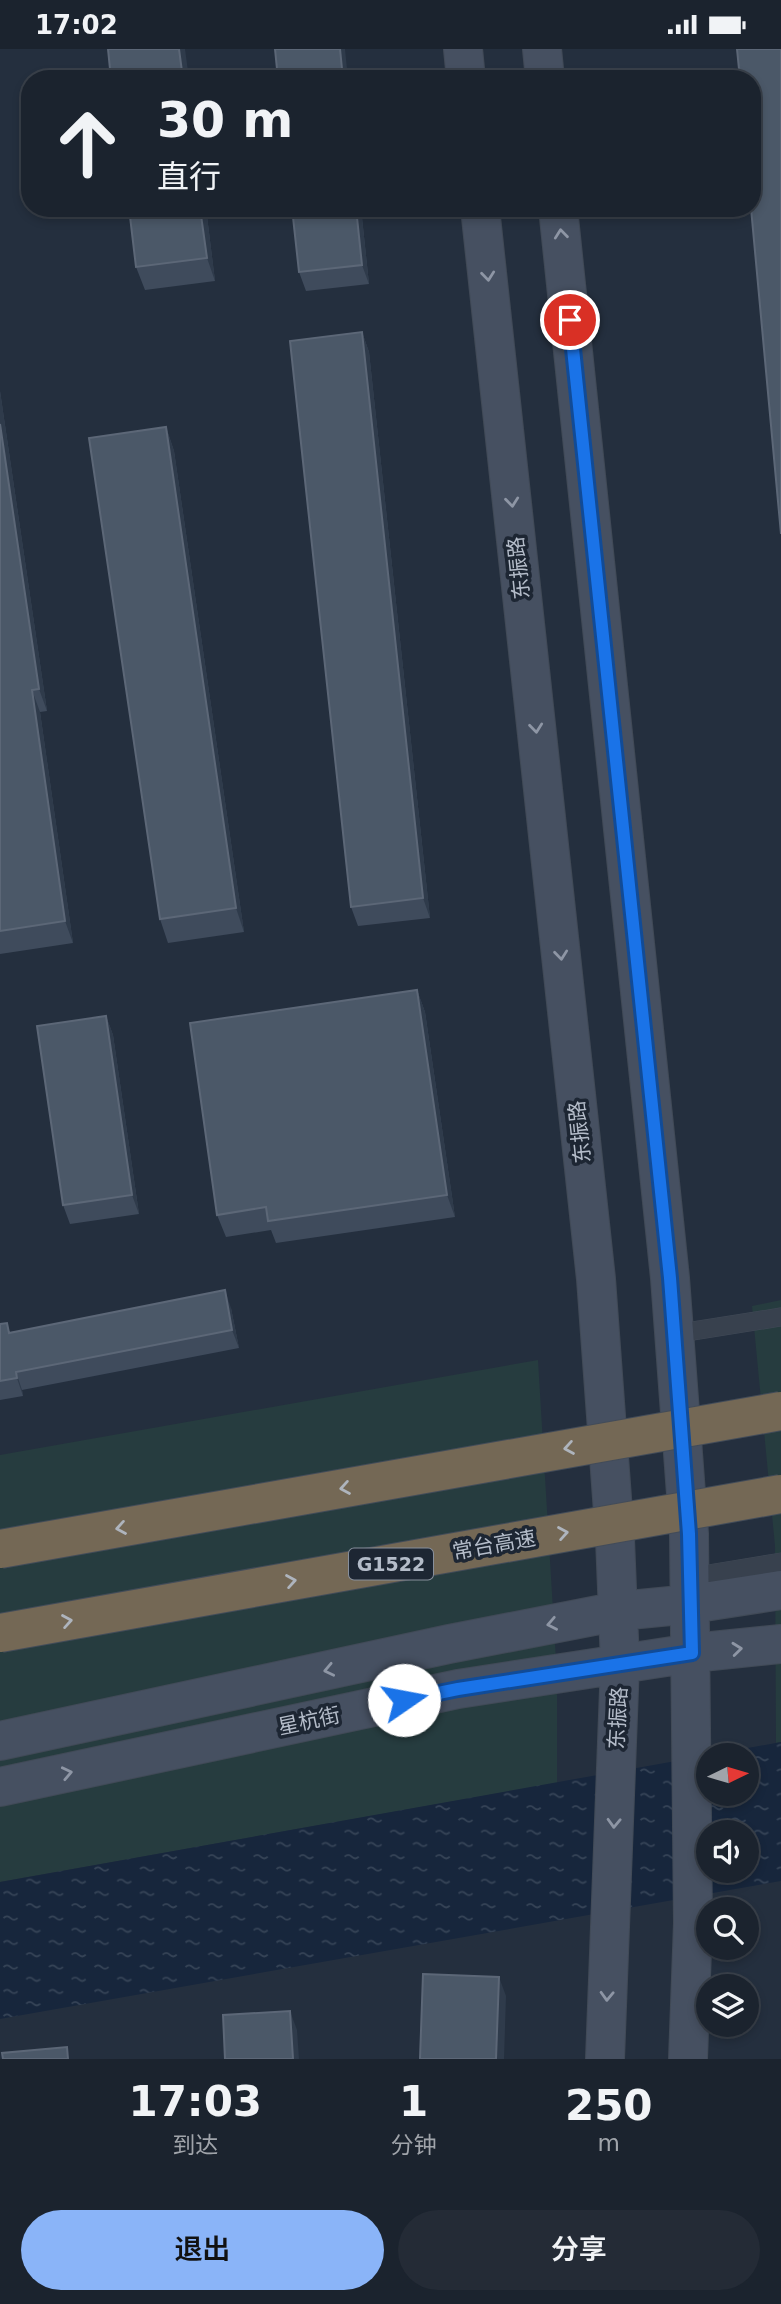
<!DOCTYPE html>
<html lang="zh">
<head>
<meta charset="utf-8">
<style>
  :root { --surface:#1b232e; --page:#242b36; --text:#f1f3f6; --muted:#a0a4aa; --line:#39404a; --accent:#8ab4f8 }
  body { margin:0; font-family:"DejaVu Sans","Noto Sans SC",sans-serif; background:var(--page); color:var(--text); height:100vh; display:flex; flex-direction:column; font-size:26px; white-space:nowrap }
  * { box-sizing:border-box; margin:0 }
  p { font-size:23px; color:var(--muted) }
  .icon { flex:none; width:38px; height:38px; fill:none; stroke:currentColor; stroke-width:2; stroke-linecap:round; stroke-linejoin:round }
  .map { position:relative; height:2010px; overflow:hidden }
  .details { display:flex; flex-direction:column; background:var(--surface); flex:1 }
  .details>* { flex:none }
  .hud { position:absolute; left:21px; top:21px; width:740px; height:147px; border-radius:28px; box-shadow:0 4px 10px #0003,0 0 0 2px var(--line); background:#1b232e; color:var(--text); overflow:hidden }
  .needle { width:46px; rotate:85deg }
  .tools { position:absolute; left:696px; top:1694px; display:grid; gap:14px }
  .tools a { display:grid; place-items:center; width:63px; height:63px; border-radius:50%; background:var(--surface); box-shadow:0 4px 10px #0003,0 0 0 2px var(--line); font-size:35px }
  .pin { position:absolute; display:grid; place-items:center; width:60px; height:60px; color:#fff; margin:-30px; border:4px solid #fff; border-radius:50%; box-shadow:0 2px 7px #0007 }
  .me { position:absolute; width:77px; margin:-38px; rotate:78deg; stroke-linejoin:round; filter:drop-shadow(0 0 5px #0008) }
  .turn { display:flex; align-items:center; gap:24px; height:147px; padding:0 21px; font-size:32px }
  .turn .icon { width:91px; height:91px; stroke-width:2.5 }
  .turn b { display:block; font-size:49px; line-height:60px }
  .eta { display:flex; justify-content:space-evenly; align-items:center; height:119px; text-align:center }
  .eta b { font-size:42px; font-weight:600; line-height:49px }
  .action { display:flex; gap:14px; margin-top:auto; padding:14px 21px }
  .action a { flex:1; height:80px; border-radius:42px; background:var(--accent); color:#111; font-size:28px; font-weight:600; line-height:80px; text-align:center }
  .action a+a { background:var(--page); color:var(--text) }
  .status { display:flex; justify-content:space-between; align-items:center; height:49px; padding:0 35px; background:var(--surface); direction:ltr }
  .status svg { height:19px; fill:currentColor }
  .map>svg:first-child { display:block }
  .green { fill:#263c3f }
  .water { fill:url(#water-ripples); fill-rule:evenodd }
  .lines { fill:none; stroke-linecap:round; stroke-linejoin:round }
  .lane-casing { stroke:#414a57; stroke-width:19 }
  .secondary-casing { stroke:#414a57; stroke-width:40 }
  .lane { stroke:#38414e; stroke-width:18 }
  .secondary { stroke:#465061; stroke-width:38 }
  .highway-bridge-casing { stroke:#434c59; stroke-width:40; stroke-linecap:butt }
  .highway-bridge { stroke:#746855; stroke-width:38 }
  .wall { fill:#3f4b5c }
  .shaded-wall { fill:#2f3b4b }
  .building { fill:#4b5868; stroke:#5c6777; stroke-width:2 }
  .oneway { stroke:#8e96a5 }
  .oneway2 { stroke:#aeb4bd }
  .route-casing { stroke:#114b97; stroke-width:18 }
  .route { stroke:#1a73e8; stroke-width:12 }
  .labels { text-anchor:middle; dominant-baseline:central; stroke-width:7; stroke-linejoin:round; paint-order:stroke }
  .shield { fill:#1d2633; stroke:#878f9c; stroke-width:2 }
  .shield-label { font-size:19px; font-weight:bold; fill:#b4bcc9 }
  .street-label { font-size:21px; fill:#b4bcc9; stroke:#1d2633 }
</style>
</head>
<body>
<div class="status"><b>17:02</b><svg viewBox="0 0 49 12"><path d="M0 12V9h3v3zM5 12V6h3v6zM10 12V3h3v9zM15 12V0h3v12zM26 1h20v11H26zM47 4h2v5h-2z"/></svg></div>
<div class="map">
<svg width="781" height="2010" viewBox="0 0 781 2010">
  <defs>
    <pattern id="water-ripples" width="26" height="14" patternUnits="userSpaceOnUse" patternTransform="scale(1.75)"><rect width="26" height="14" fill="#17263c"/><path d="M2 4q2-2 4 0t4 0M15 11q2-2 4 0t4 0" fill="none" stroke="#364457"/></pattern>
  </defs>
  <rect width="100%" height="100%" fill="#242f3e"/>
  <path class="green" d="M781 1251V1693L776 1694 775 1497 752 1257Z
    M538 1311 557 1628V1734L0 1833V1406Z"/>
  <path class="water" d="M781 1693V1832L0 1970V1833L709 1706V1745H747V1706H709ZM709 1783H747V1822H709Z"/>
  <g class="lines">
    <g class="lane-casing">
      <path id="lane" d="M674 1285 781 1268
        M690 1528 781 1513"/>
    </g>
    <g class="secondary-casing">
      <path id="secondary" d="M463 0 466 30
        M542 0 545 30
        M480 159 596 1230 615 1490 620 1614 605 2010
        M558 159 670 1229 689 1485 693 1874 688 2010
        M0 1692 449 1595 619 1562 691 1555 781 1541
        M0 1738 458 1640 692 1604 781 1595"/>
    </g>
    <use href="#lane" class="lane"/>
    <use href="#secondary" class="secondary"/>
    <g class="highway-bridge-casing">
      <path id="highway-bridge" d="M0 1500 781 1362
        M0 1584 781 1445"/>
    </g>
    <use href="#highway-bridge" class="highway-bridge"/>
  </g>
  <path class="wall" d="M206 159 215 232 145 241 136 218Z
    M361 159 369 235 306 242 299 223Z
    M362 283 369 303 430 869 358 877 351 858Z
    M0 342 47 662 40 663 73 894 0 905Z
    M166 378 174 402 244 883 168 894 160 870Z
    M417 941 425 963 455 1168 276 1194 271 1181 226 1188 217 1166Z
    M106 967 113 986 139 1165 70 1175 63 1156Z
    M231 1259 239 1299 22 1341 23 1347 0 1351V1275L10 1283Z"/>
  <path class="shaded-wall" d="M179 0H185L189 30H183Z
    M340 0H345L348 30H343Z
    M200 159H206L215 232 207 209Z
    M356 159H361L369 235 362 216Z
    M362 283 369 303 430 869 423 849Z
    M0 342 47 662 39 640 0 375Z
    M166 378 174 402 244 883 236 859Z
    M32 641 40 663 73 894 65 872Z
    M417 941 425 963 455 1168 447 1146Z
    M106 967 113 986 139 1165 132 1146Z
    M225 1241 231 1259 239 1299 232 1281Z
    M16 1323 22 1341 23 1347 17 1329Z
    M499 1928 506 1947 504 2010H496Z
    M290 1962 297 1981 299 2010H293Z"/>
  <path class="building" d="M108 0H179L183 30H111Z
    M275 0H340L343 30H278Z
    M737 0H781V485L751 159H752V30H740Z
    M129 159H200L207 209 136 218Z
    M292 159H356L362 216 299 223Z
    M362 283 423 849 351 858 290 292Z
    M0 375 39 640 32 641 65 872 0 882Z
    M166 378 236 859 160 870 89 389Z
    M417 941 447 1146 268 1172 266 1158 217 1166 190 974Z
    M106 967 132 1146 63 1156 37 977Z
    M225 1241 232 1281 16 1323 17 1329 0 1332V1275L7 1274 9 1284Z
    M423 1925 499 1928 496 2010H420Z
    M290 1962 293 2010H225L223 1966Z
    M67 1998 68 2010H3L2 2004Z"/>
  <defs><path id="oneway-chevron" d="M-2-3.5L2.5 0L-2 3.5" fill="none" stroke-width="1.6" stroke-linecap="round" stroke-linejoin="round" transform="scale(1.75)"/></defs>
  <g class="oneway">
    <use href="#oneway-chevron" transform="translate(561 185) rotate(-96)"/>
    <use href="#oneway-chevron" transform="translate(488 227) rotate(84)"/>
    <use href="#oneway-chevron" transform="translate(512 453) rotate(84)"/>
    <use href="#oneway-chevron" transform="translate(536 679) rotate(84)"/>
    <use href="#oneway-chevron" transform="translate(561 906) rotate(84)"/>
    <use href="#oneway-chevron" transform="translate(552 1575) rotate(169)"/>
    <use href="#oneway-chevron" transform="translate(737 1600) rotate(-6)"/>
    <use href="#oneway-chevron" transform="translate(329 1621) rotate(168)"/>
    <use href="#oneway-chevron" transform="translate(67 1724) rotate(-12)"/>
    <use href="#oneway-chevron" transform="translate(614 1774) rotate(92)"/>
    <use href="#oneway-chevron" transform="translate(607 1947) rotate(92)"/>
  </g>
  <g class="oneway2">
    <use href="#oneway-chevron" transform="translate(569 1399) rotate(170)"/>
    <use href="#oneway-chevron" transform="translate(345 1439) rotate(170)"/>
    <use href="#oneway-chevron" transform="translate(121 1479) rotate(170)"/>
    <use href="#oneway-chevron" transform="translate(563 1484) rotate(-10)"/>
    <use href="#oneway-chevron" transform="translate(291 1532) rotate(-10)"/>
    <use href="#oneway-chevron" transform="translate(67 1572) rotate(-10)"/>
  </g>
  <g class="lines">
    <g class="route-casing">
      <path id="route" d="M404 1651 458 1640 692 1604 689 1485 670 1229 570 271"/>
    </g>
    <use href="#route" class="route"/>
  </g>
  <g class="labels">
    <rect class="shield" x="349" y="1499.5" width="84" height="31" rx="5"/>
    <g class="shield-label">
      <text x="391" y="1515">G1522</text>
    </g>
    <g class="street-label">
      <text transform="translate(519 519) rotate(-96)">东振路</text>
      <text transform="translate(580 1083) rotate(-96)">东振路</text>
      <text transform="translate(494 1496) rotate(-10)">常台高速</text>
      <text transform="translate(618 1669) rotate(-87)">东振路</text>
      <text transform="translate(309 1672) rotate(-12)">星杭街</text>
    </g>
  </g>
</svg>
<div class="tools">
<a><svg class="needle" viewBox="-14 -14 28 28"><path d="M0-13l5 13h-10z" fill="#e53935"/><path d="M0 13l5-13h-10z" fill="#a0a4aa"/></svg></a>
<a><svg class="icon" aria-label="sound" viewBox="0 0 24 24"><path d="M4 9h4l5-4v14l-5-4H4zM17 9q2 3 0 6"/></svg></a>
<a><svg class="icon" aria-label="search" viewBox="0 0 24 24"><circle cx="10" cy="10" r="6"/><path d="M15 15l6 6"/></svg></a>
<a><svg class="icon" aria-label="layers" viewBox="0 0 24 24"><path d="M12 4l9 5-9 5-9-5zM3 14l9 5 9-5"/></svg></a>
</div>
<div class="pin" style="left:570px;top:271px;background:#d93025"><svg class="icon" aria-label="arrive" viewBox="0 0 24 24"><path d="M6 21V4h12l-3 4 3 4H6"/></svg></div>
<svg class="me" style="left:404px;top:1651px" viewBox="-20 -20 40 40"><circle r="19" fill="#fff"/><path d="M0-13L10 11 0 6-10 11z" fill="#1a73e8"/></svg>
<div class="hud">
<div class="turn"><svg class="icon" aria-label="ahead" viewBox="0 0 24 24"><path d="M12 20V5M6 11l6-6 6 6"/></svg><div><b>30 m</b>直行</div></div>
</div>
</div>
<section class="details">
<div class="eta">
<div><b>17:03</b><p>到达</p></div>
<div><b>1</b><p>分钟</p></div>
<div><b>250</b><p>m</p></div>
</div>
<div class="action"><a>退出</a><a>分享</a></div>
</section>
</body>
</html>
